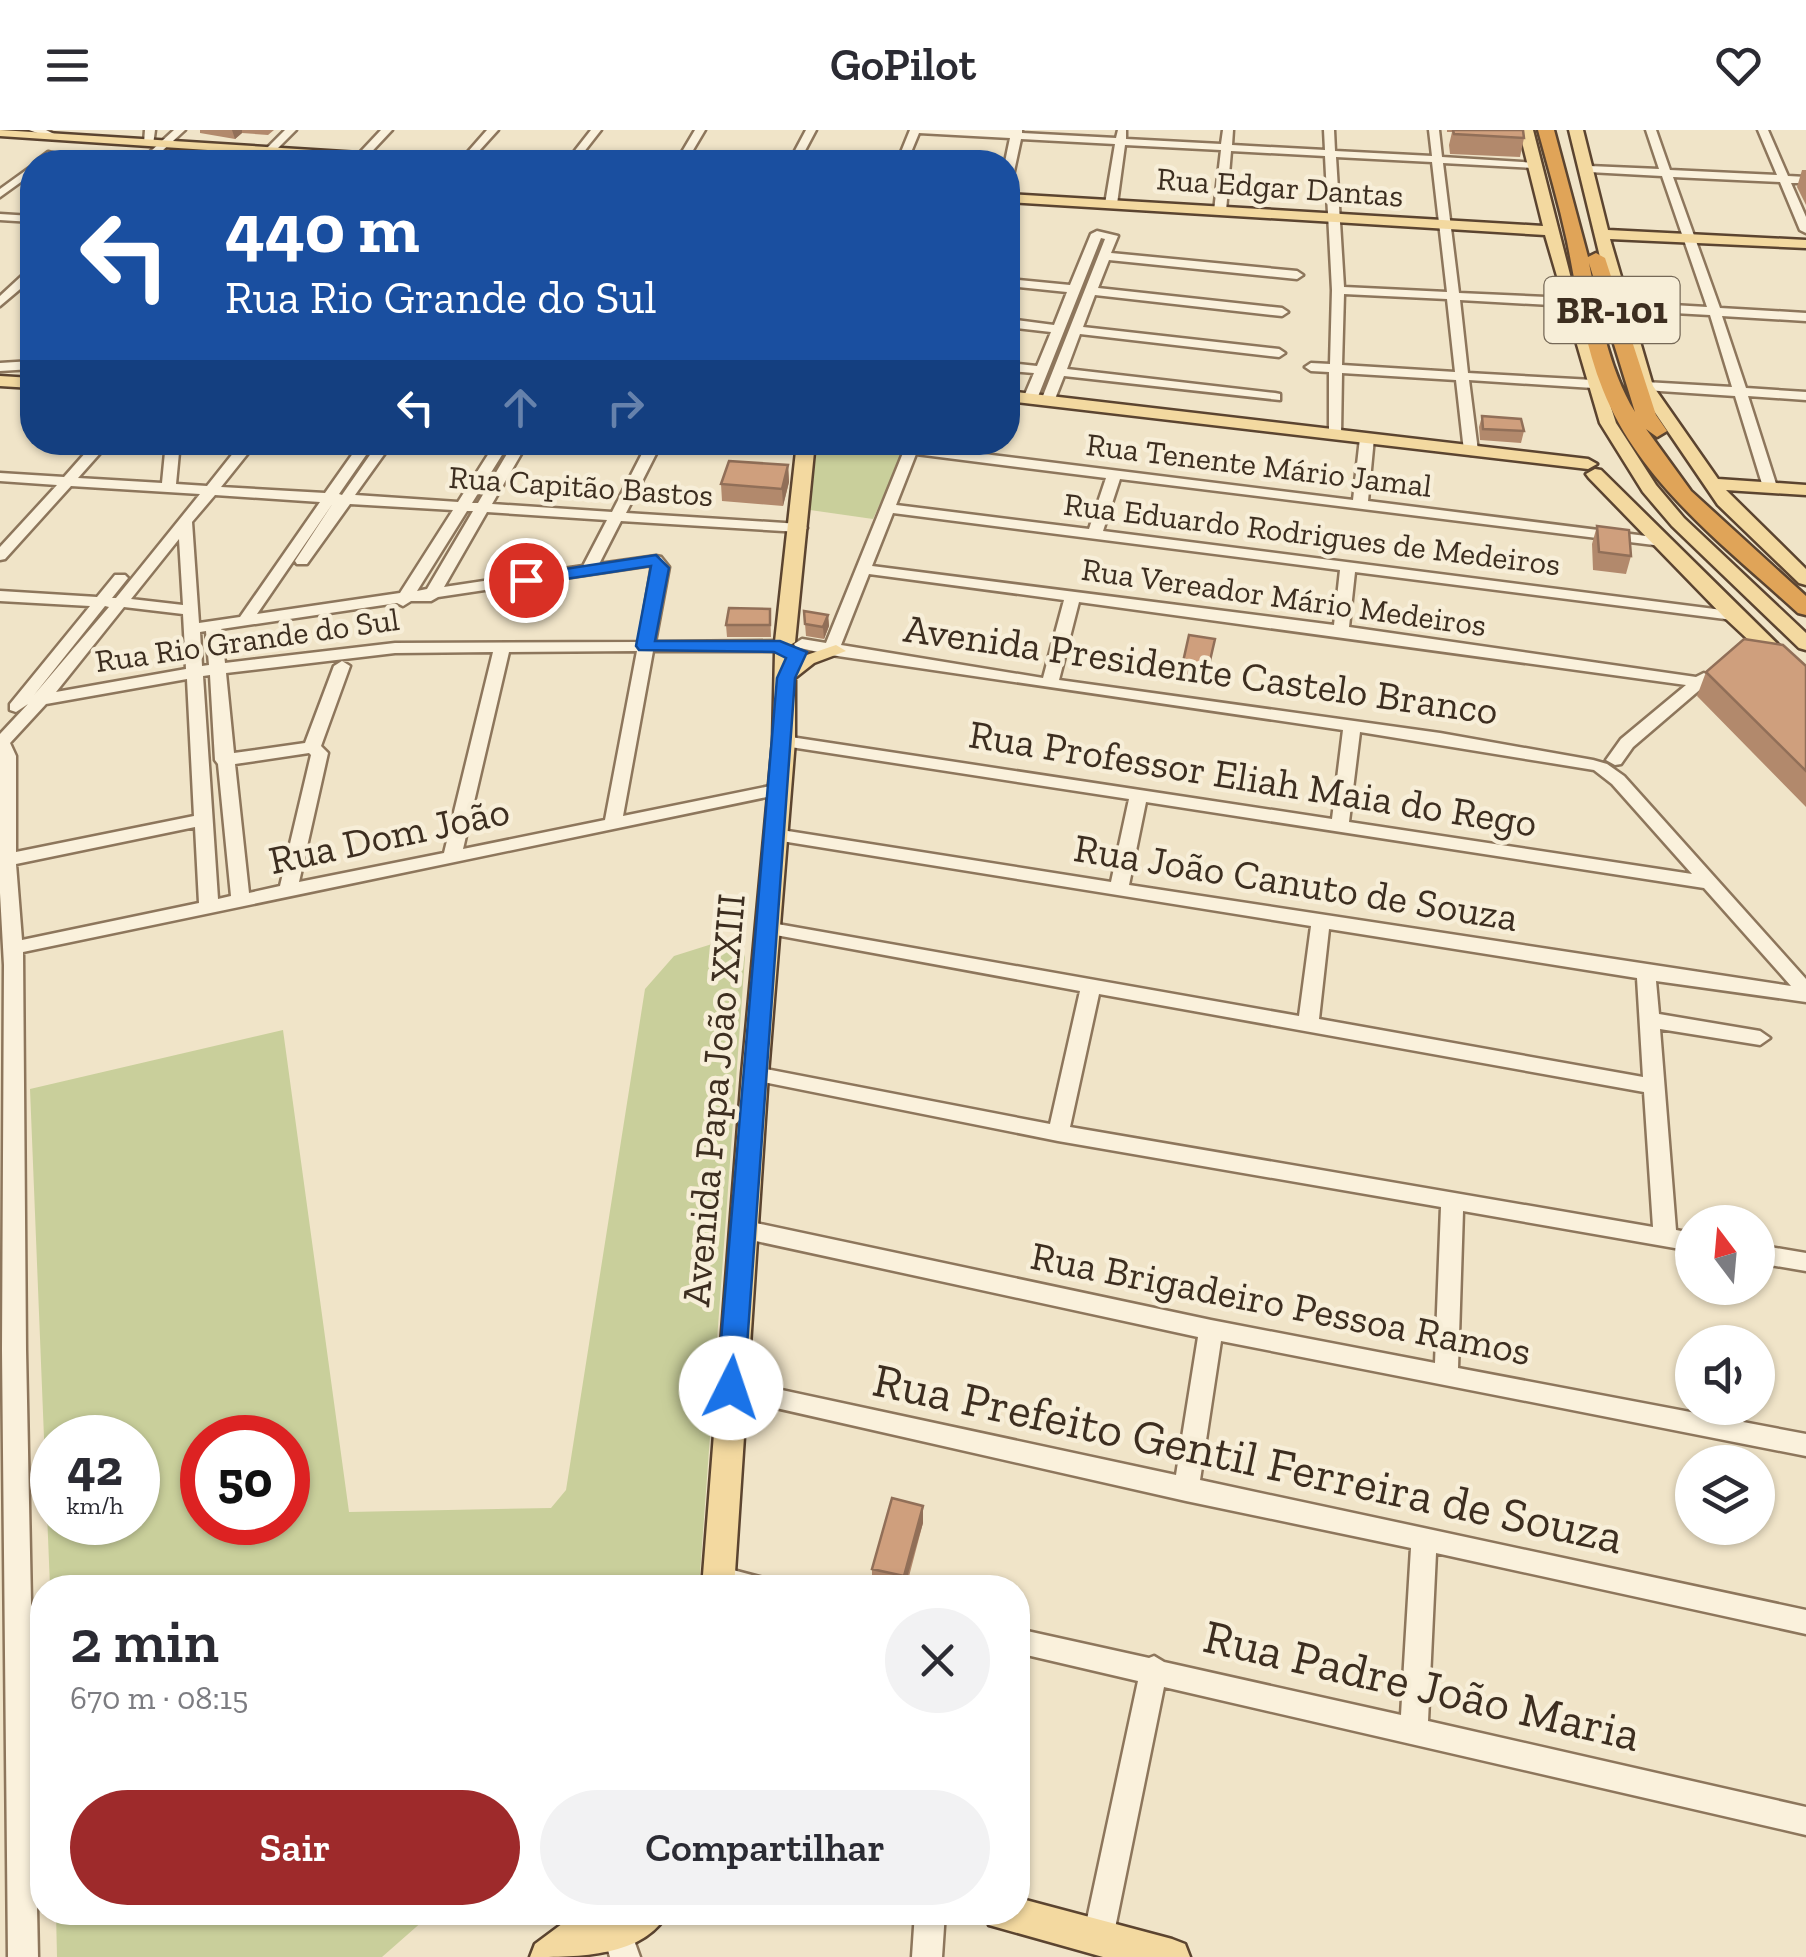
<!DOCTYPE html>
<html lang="pt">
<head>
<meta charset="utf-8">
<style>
  :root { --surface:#fff; --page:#f2f2f3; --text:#2b2b33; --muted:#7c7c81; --accent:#9e2a2b }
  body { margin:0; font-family:"Zilla Slab",serif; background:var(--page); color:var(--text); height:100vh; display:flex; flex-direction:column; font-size:38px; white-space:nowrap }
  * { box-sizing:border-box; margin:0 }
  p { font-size:32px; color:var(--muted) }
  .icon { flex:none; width:55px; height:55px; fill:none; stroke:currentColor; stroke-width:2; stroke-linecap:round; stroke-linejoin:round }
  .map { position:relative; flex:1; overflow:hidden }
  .panel { position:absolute; left:30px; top:1445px; width:1000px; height:350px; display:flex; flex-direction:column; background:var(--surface); border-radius:40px; box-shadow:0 2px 8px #0004 }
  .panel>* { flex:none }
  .banner { position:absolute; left:20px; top:20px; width:1000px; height:305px; border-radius:40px; box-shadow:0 2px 8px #0004; background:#1a4fa0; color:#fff; overflow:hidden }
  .needle { width:65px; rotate:344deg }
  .controls { position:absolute; left:1675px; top:1075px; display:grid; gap:20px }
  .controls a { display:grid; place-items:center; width:100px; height:100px; border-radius:50%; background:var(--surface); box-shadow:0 2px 8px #0004; font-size:50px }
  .speed { position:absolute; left:30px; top:1285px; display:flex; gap:20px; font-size:50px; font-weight:700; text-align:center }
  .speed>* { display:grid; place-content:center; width:130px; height:130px; border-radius:50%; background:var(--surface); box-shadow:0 2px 8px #0004; line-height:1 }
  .speed small { font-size:25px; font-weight:400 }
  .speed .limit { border:15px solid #d22; background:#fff; color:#111 }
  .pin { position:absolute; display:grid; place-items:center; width:85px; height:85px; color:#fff; margin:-42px; border:5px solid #fff; border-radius:50%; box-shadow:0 2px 10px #0007 }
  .me { position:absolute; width:110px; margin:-55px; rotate:4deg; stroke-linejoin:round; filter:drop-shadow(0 0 8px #0008) }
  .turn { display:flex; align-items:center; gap:35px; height:210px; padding:0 40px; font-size:45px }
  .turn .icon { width:130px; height:130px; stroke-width:2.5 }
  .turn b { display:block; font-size:70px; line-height:85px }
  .lanes { display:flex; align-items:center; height:95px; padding:0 40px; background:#0003; justify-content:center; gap:50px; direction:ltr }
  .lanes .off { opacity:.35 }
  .round { display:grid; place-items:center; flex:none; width:105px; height:105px; border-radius:52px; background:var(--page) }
  .overview { display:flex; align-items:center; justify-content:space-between; height:170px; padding:0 40px }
  h1 { font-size:60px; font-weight:600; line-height:75px }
  .button { display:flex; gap:20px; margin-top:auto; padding:20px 40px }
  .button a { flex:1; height:115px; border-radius:60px; background:var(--accent); color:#fff; font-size:40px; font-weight:600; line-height:115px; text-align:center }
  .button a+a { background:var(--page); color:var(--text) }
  header { display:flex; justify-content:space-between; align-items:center; height:130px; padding:0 40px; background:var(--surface); font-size:45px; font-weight:600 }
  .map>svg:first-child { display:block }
  .green { fill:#c9cf9b; fill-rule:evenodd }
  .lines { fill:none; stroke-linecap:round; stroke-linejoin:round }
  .minor-casing { stroke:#8d765c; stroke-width:5 }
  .major-casing { stroke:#5b4430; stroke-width:5 }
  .highway-casing { stroke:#5b4430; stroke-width:5 }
  .minor { fill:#faf1dc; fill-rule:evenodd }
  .major { fill:#f3d9a0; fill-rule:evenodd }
  .highway { fill:#e0a458; fill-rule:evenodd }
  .wall { fill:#b2896c }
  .shaded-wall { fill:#916f58 }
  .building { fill:#cf9f7d; stroke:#916f58; stroke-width:2.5 }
  .route { fill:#1a73e8; stroke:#114b97; stroke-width:2.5 }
  .labels { text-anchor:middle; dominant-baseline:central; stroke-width:9; stroke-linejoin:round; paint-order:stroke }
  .far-street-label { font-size:32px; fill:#3d2e20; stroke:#f7eed8 }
  .shield { fill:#f7eed8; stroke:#756857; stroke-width:2.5 }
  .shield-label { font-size:38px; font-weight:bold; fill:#3d2e20 }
  .street-label { font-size:40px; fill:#3d2e20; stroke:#f7eed8 }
  .near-street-label { font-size:48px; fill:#3d2e20; stroke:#f7eed8 }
</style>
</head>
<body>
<header><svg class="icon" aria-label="menu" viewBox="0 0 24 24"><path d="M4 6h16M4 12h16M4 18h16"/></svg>GoPilot<svg class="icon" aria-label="heart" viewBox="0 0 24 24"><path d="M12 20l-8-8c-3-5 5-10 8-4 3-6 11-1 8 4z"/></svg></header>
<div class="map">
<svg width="1806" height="1827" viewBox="0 0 1806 1827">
  <rect width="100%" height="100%" fill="#f0e4c8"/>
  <path class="green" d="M815 313 903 323 873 389 810 380Z
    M712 814 743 821 745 827 699 1457H50L30 959 283 900 349 1382 551 1378 566 1360 645 859 674 826ZM52 1308H138V1392H52ZM202 1308H288V1392H202Z
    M56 1783V1782L432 1783 382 1827H57Z"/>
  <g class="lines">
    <g class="minor-casing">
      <path id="minor" d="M29 0H46L54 4 49 7Z
        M145 0H155L153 15 144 13Z
        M174 0H185L150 32H139Z
        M285 0H296L264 32H253Z
        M381 0H392L362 32H351Z
        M487 0H498L469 32H459Z
        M591 0H601L576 32H566Z
        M695 0H705L686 32H676Z
        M806 0H816L799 32H789Z
        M910 0H1022V3L1116 8 1118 0H1126V9L1221 14 1223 0H1233L1232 15 1325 20 1324 0H1334L1335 21 1432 26 1429 0H1439L1442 27 1538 33 1539 35 1534 38 1443 33 1459 163 1569 168 1575 172 1569 176 1460 170 1468 243 1593 250 1600 254 1593 258 1469 250 1478 321 1471 325 1464 321 1456 250 1342 243 1341 305 1329 308V242L1311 241 1305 237 1311 233 1330 234 1332 160 1325 26 1231 21 1226 81 1220 84 1214 81 1221 20 1125 15 1117 74 1111 77 1105 74 1115 14 1021 9 1013 46 1008 49 1005 32 1010 8 919 3 907 32H897ZM1336 27 1432 32 1447 162 1344 157ZM1344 164 1447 169 1455 242 1342 235Z
        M1646 0H1656L1670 40 1777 45 1758 0H1768L1788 46 1806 47V53H1791L1806 87V103L1800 100 1780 52 1673 47 1720 178 1806 183V191L1722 186 1746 258 1806 262V270L1748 266 1777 357 1775 360 1763 357 1735 266 1645 260 1638 256 1645 252 1732 257 1710 185 1620 180 1614 176 1620 172 1707 177 1662 46 1589 42 1584 39 1589 36 1659 39Z
        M48 22 57 24 46 32H35Z
        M32 36V44L0 67V59Z
        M0 84 32 86V92L0 90Z
        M1097 101 1118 106 1111 123 1297 141 1303 145 1297 149 1109 130 1098 158 1282 178 1288 182 1282 186 1095 165 1083 197 1279 219 1285 223 1279 227 1080 204 1067 239 1275 263 1280 264V270L1064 246 1053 274H1043L1041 271 1105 109 1101 108 1037 269 1025 272 1023 269 1034 243 1008 241V233L1037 236 1051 202 1008 197V189L1054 195 1067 162 1008 156V149L1070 155 1091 104Z
        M28 140H32V149L0 176V166Z
        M32 231V239L0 241V233Z
        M1367 304 1374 308 1368 371 1662 408 1669 412 1662 416 1120 349 1103 401 1738 482 1741 485 1733 490 1355 442 1349 497 1696 547 1704 543 1712 548 1710 551 1633 617 1621 634 1615 635 1606 630 1621 609 1686 555 1079 472 1059 550 1440 603 1593 630 1607 634 1624 646 1806 849V872L1656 851 1659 884 1760 901 1770 908 1760 915 1660 899 1676 1100 1692 1103V1121L1463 1081 1458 1238 1806 1304V1326L1221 1211 1200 1350 1806 1480V1504L1436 1423 1428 1591 1806 1677V1705L1164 1557 1113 1808 1108 1818 1098 1823 1088 1818 1083 1808 1138 1551 1018 1523V1499L1149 1528 1154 1526 1164 1532 1401 1585 1411 1418 1186 1371 723 1266 719 1259 723 1252 731 1249 1176 1345 1198 1207 742 1108 734 1105 731 1099 734 1093 742 1090 1211 1190 1435 1233 1441 1077 1058 1011 748 949 745 944 755 937 1050 994 1080 861 759 802 757 798 766 792 1299 886 1311 796 769 709 766 705 775 699 1111 752 1129 669 784 616 776 611 784 606 1332 689 1343 600 831 525 796 517 794 514 802 509 826 513 903 323 842 312H921L919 316 1353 370 1360 308ZM916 324 1106 348 1089 399 896 375ZM893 383 1340 440 1334 495 872 436ZM869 444 1064 470 1043 548 841 515ZM1360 602 1594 640 1612 654 1692 744 1349 692ZM1146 672 1704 758 1791 856 1129 755ZM1329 799 1637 848 1643 947 1319 889ZM1099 864 1644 962 1653 1097 1070 997Z
        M95 312H110L78 348 162 353 166 312H180L176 354 207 356 242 312H257L221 357 325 363 361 312H375L339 364 342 365 379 312H393L355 365 458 372 496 312H510L472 373H478L514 312H528L492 374 612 382 648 312H662L626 383 800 394 807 398 800 402 621 391 599 434 656 426 661 427 669 437 655 512 779 511 787 516 779 521H653L623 686 780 654 786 655 789 659 786 663 23 822 26 1220 38 1827H8L2 1220 4 835 0 763V604L28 574 16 582 10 580V574L90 476 0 471V461L97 467 115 445H125L128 448 112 468H116L200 364 71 356 5 429 0 430V417L57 355 0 351V343L64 347ZM215 365 320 372 240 487 199 493 192 392ZM333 373 295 431 297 434H307L350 374 453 380 400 463 257 484ZM467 381H473L427 459 417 461ZM487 382 607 390 583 436 444 457ZM179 409 183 475 131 469ZM652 435 639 512 395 513 225 533 221 499 397 473 403 476 411 471H431L438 467ZM105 476 109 477 34 565ZM124 477 183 484 186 539 56 562ZM206 501 209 535 202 536 200 502ZM637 521 605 690 463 719 509 522ZM493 522 444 723 299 752 328 623 321 616 350 536 342 531 334 536 305 613 234 623 226 543 395 523ZM210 545 215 630 218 634 231 766 218 769 203 546ZM187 549 194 686 16 722V626L10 613 46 574ZM309 623 311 625 280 756 249 763 235 634ZM195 697 199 773 22 810 16 734Z
        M1758 1115 1806 1123V1141L1758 1133Z
        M718 1436 771 1450 775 1458 709 1456 705 1448 709 1440Z
        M915 1782H945L942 1827H912Z
        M619 1791 629 1796 640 1827H610L604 1806 609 1796Z"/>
    </g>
    <g class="major-casing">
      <path id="major" d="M0 0 438 28 445 32H387L0 6Z
        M1519 0H1533L1577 172 1616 293 1656 355 1684 388 1806 503V520L1799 518 1672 396 1643 362 1600 293 1545 105 1008 72V64L1543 96Z
        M1569 0H1583L1608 100 1806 110V118L1610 109 1653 256 1718 349 1806 355V365L1726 360 1806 439V455L1799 453 1718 375 1637 256 1612 176Z
        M0 246 32 248V258L0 256Z
        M1008 261 1588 329 1597 334 1588 339 1008 271Z
        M797 312H815L795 512 787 517 792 519 795 529 836 515 846 521 814 533 795 548V611L768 944 734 1458H702L742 944 773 611 775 523 783 517 775 512Z
        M1595 339 1601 340 1806 542V559L1799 557 1726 489 1589 348 1586 344Z
        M1018 1768 1172 1809 1185 1814 1190 1827H1103L989 1795 984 1782H1018Z
        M578 1782H668C645 1827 578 1827 530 1827L535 1814Z"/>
    </g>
    <g class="highway-casing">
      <path id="highway" d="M1538 0H1554L1588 127 1596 123 1605 128 1656 285 1667 301 1657 307 1646 299 1691 361 1806 466V485L1798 483C1727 418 1640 353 1603 260 1584 213 1577 161 1567 111 1559 74 1548 37 1538 0ZM1589 133 1635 282C1608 238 1599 183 1589 133Z"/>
    </g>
    <use href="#minor" class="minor"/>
    <use href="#major" class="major"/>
    <use href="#highway" class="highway"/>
  </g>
  <path class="wall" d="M200 0H274L268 5 242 3 235 9 200 3Z
    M1447 0H1523L1524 8 1520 27 1450 24 1449 15 1452 2H1447Z
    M1802 40H1806V75L1797 57Z
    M1482 286 1524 301 1521 313 1480 310 1479 297Z
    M788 335 789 352 783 376 722 371 721 354Z
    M1597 396 1631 426 1626 444 1593 440 1592 414Z
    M770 479 771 507H727L726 495Z
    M804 481 828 485 829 496 824 509 806 506Z
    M1215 509 1207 547 1182 544 1183 532Z
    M1806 536V677L1697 566 1706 542Z
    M923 1376V1393L906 1458H882L872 1455V1439Z"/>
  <path class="shaded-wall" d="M232 0H242V3L235 9Z
    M788 335 789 352 783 376 782 359Z
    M828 485 829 496 824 509 823 497Z
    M923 1376V1393L904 1458V1446Z"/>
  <path class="building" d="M1453 0H1523L1524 8 1454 4Z
    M1482 286 1521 289 1524 301 1483 299Z
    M729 331 788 335 782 359 721 354Z
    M1597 396 1629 400 1631 426 1599 422Z
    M729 478 770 479V495H726Z
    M804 481 828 485 823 497 805 494Z
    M1189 505 1215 509 1209 535 1183 532Z
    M1744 509 1783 515 1806 536V641L1706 542Z
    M892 1368 923 1376 904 1446 872 1439Z"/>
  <path class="route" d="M656 425 669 438 655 511H780L807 522 795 548 744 1258 740 1267 731 1270 721 1267 717 1258 777 548 786 528 774 522 639 520 636 516 651 436 526 455 517 450 526 445Z"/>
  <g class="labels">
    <g class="far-street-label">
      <text transform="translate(1280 57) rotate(4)">Rua Edgar Dantas</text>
      <text transform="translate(1259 335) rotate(7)">Rua Tenente Mário Jamal</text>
      <text transform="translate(581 356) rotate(4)">Rua Capitão Bastos</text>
      <text transform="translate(1312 404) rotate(7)">Rua Eduardo Rodrigues de Medeiros</text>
      <text transform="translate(1284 467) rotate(8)">Rua Vereador Mário Medeiros</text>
      <text transform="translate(247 510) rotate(-8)">Rua Rio Grande do Sul</text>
    </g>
    <rect class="shield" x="1544.5" y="147" width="135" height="66" rx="8"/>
    <g class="shield-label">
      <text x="1612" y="180">BR-101</text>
    </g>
    <g class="street-label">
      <text transform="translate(1201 539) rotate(8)">Avenida Presidente Castelo Branco</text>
      <text transform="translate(1253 648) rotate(9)">Rua Professor Eliah Maia do Rego</text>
      <text transform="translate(389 705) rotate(-12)">Rua Dom João</text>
      <text transform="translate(1296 752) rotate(9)">Rua João Canuto de Souza</text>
      <text transform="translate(713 970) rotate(-85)">Avenida Papa João XXIII</text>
      <text transform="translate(1281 1173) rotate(11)">Rua Brigadeiro Pessoa Ramos</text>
    </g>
    <g class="near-street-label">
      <text transform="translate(1248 1328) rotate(12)">Rua Prefeito Gentil Ferreira de Souza</text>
      <text transform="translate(1422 1555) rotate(13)">Rua Padre João Maria</text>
    </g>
  </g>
</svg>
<div class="controls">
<a><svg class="needle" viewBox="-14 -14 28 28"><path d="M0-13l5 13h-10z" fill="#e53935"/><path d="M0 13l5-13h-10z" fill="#7c7c81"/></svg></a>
<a><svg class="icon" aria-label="sound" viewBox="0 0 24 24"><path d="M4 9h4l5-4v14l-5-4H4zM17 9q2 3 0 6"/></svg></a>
<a><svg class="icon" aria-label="layers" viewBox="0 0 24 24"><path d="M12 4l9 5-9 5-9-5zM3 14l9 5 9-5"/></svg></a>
</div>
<div class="speed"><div>42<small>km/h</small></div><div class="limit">50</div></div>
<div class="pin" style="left:526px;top:450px;background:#d93025"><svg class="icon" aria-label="arrive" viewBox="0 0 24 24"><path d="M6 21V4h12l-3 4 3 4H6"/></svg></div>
<svg class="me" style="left:731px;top:1258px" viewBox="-20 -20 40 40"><circle r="19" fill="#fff"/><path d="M0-13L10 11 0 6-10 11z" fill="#1a73e8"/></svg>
<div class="banner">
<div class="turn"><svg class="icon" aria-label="left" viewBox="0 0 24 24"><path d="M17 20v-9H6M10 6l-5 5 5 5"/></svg><div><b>440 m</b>Rua Rio Grande do Sul</div></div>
<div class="lanes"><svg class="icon" aria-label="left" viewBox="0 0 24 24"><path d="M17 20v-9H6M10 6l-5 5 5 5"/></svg><svg class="icon off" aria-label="ahead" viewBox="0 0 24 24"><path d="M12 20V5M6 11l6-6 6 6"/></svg><svg class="icon off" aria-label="right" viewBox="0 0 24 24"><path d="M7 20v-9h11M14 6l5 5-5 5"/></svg></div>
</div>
<section class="panel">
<div class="overview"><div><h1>2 min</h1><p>670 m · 08:15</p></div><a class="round"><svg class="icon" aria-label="close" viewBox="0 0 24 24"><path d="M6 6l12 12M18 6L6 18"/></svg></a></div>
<div class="button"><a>Sair</a><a>Compartilhar</a></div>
</section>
</div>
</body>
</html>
